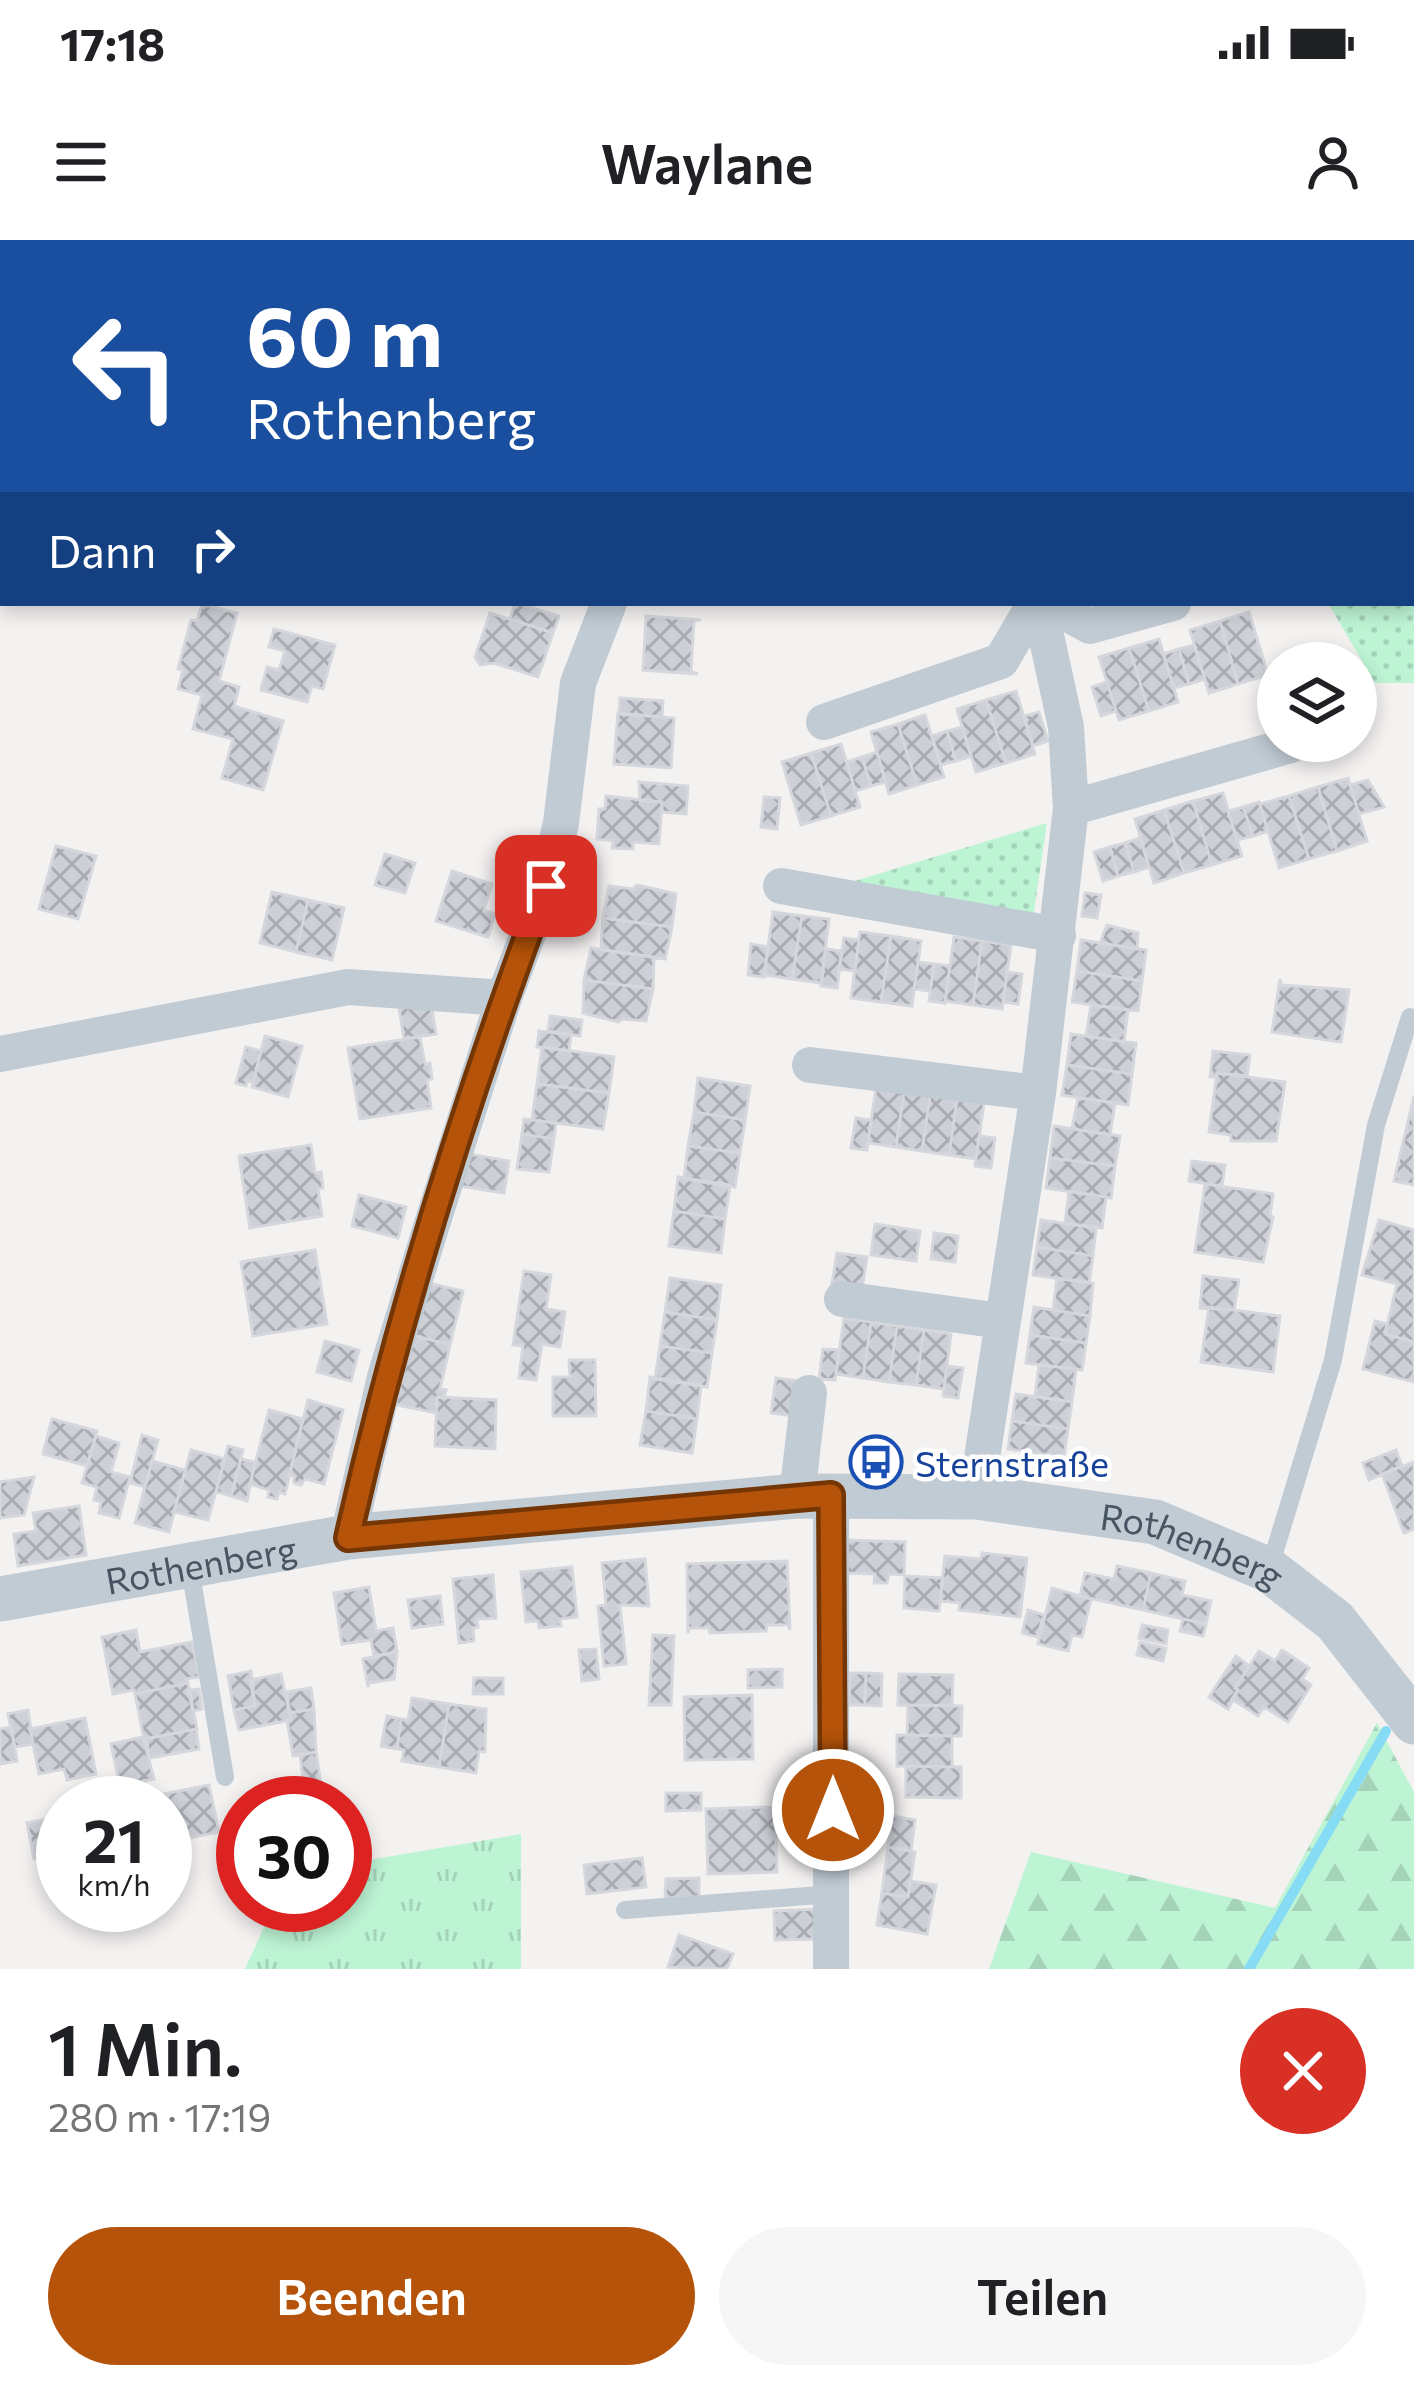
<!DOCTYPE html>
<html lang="de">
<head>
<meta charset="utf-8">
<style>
  :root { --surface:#fff; --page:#f6f6f6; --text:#202124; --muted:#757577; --accent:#b45309 }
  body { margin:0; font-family:Commissioner,sans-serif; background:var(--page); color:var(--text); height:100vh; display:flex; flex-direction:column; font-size:45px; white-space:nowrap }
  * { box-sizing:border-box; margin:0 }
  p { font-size:39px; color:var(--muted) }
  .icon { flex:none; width:66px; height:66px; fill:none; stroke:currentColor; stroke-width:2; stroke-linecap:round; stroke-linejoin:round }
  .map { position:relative; height:1729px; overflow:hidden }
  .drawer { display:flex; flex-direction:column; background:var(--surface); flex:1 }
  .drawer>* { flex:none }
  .banner { position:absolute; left:0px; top:0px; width:1416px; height:366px; box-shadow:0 6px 18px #0003; background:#1a4fa0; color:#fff; overflow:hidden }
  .tools { position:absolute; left:1257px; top:402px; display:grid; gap:24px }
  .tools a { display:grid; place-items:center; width:120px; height:120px; border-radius:50%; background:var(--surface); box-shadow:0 6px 18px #0003; font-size:60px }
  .speed { position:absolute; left:36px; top:1536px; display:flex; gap:24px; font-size:60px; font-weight:700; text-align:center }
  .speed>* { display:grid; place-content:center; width:156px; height:156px; border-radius:50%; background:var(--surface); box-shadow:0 6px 18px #0003; line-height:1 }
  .speed small { font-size:30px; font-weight:400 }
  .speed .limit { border:18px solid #d22; background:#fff; color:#111 }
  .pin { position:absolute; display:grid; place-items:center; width:102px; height:102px; color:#fff; margin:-51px; border-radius:24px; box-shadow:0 6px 18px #0006 }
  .me { position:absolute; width:132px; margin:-66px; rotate:0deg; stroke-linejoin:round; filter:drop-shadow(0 0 9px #0008) }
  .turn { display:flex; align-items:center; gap:42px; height:252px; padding:0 48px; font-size:54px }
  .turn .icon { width:156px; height:156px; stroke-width:2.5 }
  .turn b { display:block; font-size:84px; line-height:102px }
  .then { display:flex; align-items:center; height:114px; padding:0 48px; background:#0003; gap:24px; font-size:45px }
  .round { display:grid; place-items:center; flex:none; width:126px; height:126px; border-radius:63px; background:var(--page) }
  .headline { display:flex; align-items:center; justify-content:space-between; height:204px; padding:0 48px }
  h1 { font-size:72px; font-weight:600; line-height:90px }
  .primary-button { display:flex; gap:24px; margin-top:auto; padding:24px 48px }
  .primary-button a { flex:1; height:138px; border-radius:72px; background:var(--accent); color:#fff; font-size:48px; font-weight:600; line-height:138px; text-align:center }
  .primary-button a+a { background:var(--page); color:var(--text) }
  .status { display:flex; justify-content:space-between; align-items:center; height:84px; padding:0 60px; background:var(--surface); direction:ltr }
  .status svg { height:33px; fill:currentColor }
  header { display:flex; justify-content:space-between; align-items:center; height:156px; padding:0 48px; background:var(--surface); font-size:54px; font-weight:600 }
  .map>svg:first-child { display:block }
  .grass { fill:url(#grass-tufts) }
  .forest { fill:url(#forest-firs) }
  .park { fill:url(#park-dots) }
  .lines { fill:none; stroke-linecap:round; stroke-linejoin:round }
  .stream { stroke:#86dbf5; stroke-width:10 }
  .building { fill:url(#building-cross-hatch); stroke:#d5d7dd; stroke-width:3 }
  .service { stroke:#c1cbd4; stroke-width:18 }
  .minor { stroke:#c1cbd4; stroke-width:36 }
  .tertiary { stroke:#c1cbd4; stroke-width:45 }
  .route-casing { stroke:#753606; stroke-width:30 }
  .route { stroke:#b45309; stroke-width:21 }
  .labels { text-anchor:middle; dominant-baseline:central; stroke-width:9; stroke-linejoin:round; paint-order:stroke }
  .transit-label { font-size:36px; fill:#164399; stroke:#fff; text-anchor:start }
  .street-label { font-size:36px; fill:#475461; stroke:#fff }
</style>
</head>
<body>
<div class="status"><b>17:18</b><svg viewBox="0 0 49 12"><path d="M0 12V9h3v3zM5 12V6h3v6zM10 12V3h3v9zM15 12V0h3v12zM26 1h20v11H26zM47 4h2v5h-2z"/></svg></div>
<header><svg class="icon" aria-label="menu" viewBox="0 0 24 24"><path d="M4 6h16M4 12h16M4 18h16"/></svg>Waylane<svg class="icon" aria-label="person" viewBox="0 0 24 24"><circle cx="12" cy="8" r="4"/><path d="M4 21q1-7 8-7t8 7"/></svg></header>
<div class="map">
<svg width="1414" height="1729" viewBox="0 0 1414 1729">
  <defs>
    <pattern id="grass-tufts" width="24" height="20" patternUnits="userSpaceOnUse" patternTransform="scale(3)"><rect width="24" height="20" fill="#bdf4d4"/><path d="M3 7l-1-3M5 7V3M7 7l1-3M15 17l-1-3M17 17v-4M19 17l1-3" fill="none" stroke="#a4d3b9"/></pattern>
    <pattern id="forest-firs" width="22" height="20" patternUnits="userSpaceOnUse" patternTransform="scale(3)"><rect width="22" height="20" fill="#bdf4d4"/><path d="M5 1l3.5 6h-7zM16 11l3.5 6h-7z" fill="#a4d3b9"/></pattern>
    <pattern id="park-dots" width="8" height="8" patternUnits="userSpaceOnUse" patternTransform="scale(3)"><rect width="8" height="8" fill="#bdf4d4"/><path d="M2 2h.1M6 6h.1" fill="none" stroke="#a4d3b9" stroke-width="1.8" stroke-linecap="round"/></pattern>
    <pattern id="building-cross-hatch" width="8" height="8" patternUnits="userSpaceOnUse" patternTransform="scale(3)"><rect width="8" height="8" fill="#cdd0d6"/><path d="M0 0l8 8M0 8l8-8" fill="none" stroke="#a8abb1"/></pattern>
  </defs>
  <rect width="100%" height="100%" fill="#f4f1f1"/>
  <path class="grass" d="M785 0H1414V267L1413 3H784Z
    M521 1594V1729H245L274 1665H345V1624Z"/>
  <path class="forest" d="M217 0H785L784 3Z
    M1377 1483 1414 1552V1729H989L1031 1612 1275 1668Z"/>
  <path class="park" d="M1414 286V443H1375L1328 363H1413Z
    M1047 583 1032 685 828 649Z"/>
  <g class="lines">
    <path class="stream" d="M510 0 526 3
      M1143 3 1144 0
      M1249 1729 1386 1491"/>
  </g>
  <path class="building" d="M515 363 559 376 553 393 510 379Z
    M202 364 237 373 219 441 239 447 234 466 283 481 263 550 222 538 233 499 193 489 202 455 178 449 183 430 178 429 191 380 197 381Z
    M1249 372 1268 435 1238 444 1220 381Z
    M490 373 553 393 538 437 494 423 480 425 475 417Z
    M646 376 701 380H694L691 432 698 434 643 430Z
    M1220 381 1238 444 1209 453 1190 390Z
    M274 389 335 405 323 449 312 446 307 462 261 450 267 427 279 430 285 411 269 407Z
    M1159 399 1178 462 1149 471 1129 408Z
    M1194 405 1205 439 1189 444 1179 409Z
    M1129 408 1149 471 1119 480 1099 417Z
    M1293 408 1302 423H1283L1279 417Z
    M1179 409 1189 444 1174 448 1163 414Z
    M1107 442 1116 471 1101 476 1092 447Z
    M1016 451 1035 514 1006 523 986 460Z
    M620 458 663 461 662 477 619 474Z
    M986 460 1006 523 976 532 957 469Z
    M1039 472 1048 501 1033 506 1024 476Z
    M618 473 674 478 671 528 614 524Z
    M925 475 944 537 917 545 898 484Z
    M898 484 917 545 889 554 871 492Z
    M962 487 971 516 956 521 947 491Z
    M947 491 956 521 941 525 932 496Z
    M841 504 860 567 831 576 811 513Z
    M877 512 886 542 871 546 862 517Z
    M811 513 831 576 801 585 782 522Z
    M862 517 871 546 855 551 847 522Z
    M1348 538 1367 601 1337 611 1318 547Z
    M1368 540 1384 567 1359 574 1350 545Z
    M639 542 688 546 686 574 662 572V562L640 561Z
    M1318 547 1337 611 1309 619 1289 556Z
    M1223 553 1242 616 1212 625 1193 561Z
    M606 556 662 562 659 604 633 602V609L612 608 613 601 597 599 599 569H605Z
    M1289 556 1309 619 1279 628 1260 564Z
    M764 557 780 558 777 589 761 587Z
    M1193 561 1212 625 1184 633 1164 570Z
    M1259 562 1268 591 1253 596 1243 567Z
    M1243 567 1253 596 1237 600 1228 571Z
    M1164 570 1184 633 1154 643 1135 579Z
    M1140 598 1149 627 1134 632 1125 603Z
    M1125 603 1134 632 1118 636 1110 607Z
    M56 606 96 616 78 679 39 669Z
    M1110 607 1118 636 1103 641 1094 612Z
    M385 614 415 623 405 653 375 645Z
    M452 631 492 644 484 670 495 674 488 697 436 681Z
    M637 645 676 654 672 687 603 678 609 646 633 649Z
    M272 652 308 660 296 712 260 703Z
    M1085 653 1101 655 1097 678 1082 676Z
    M308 660 344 668 332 720 296 712Z
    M773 672 802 676 792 739 764 735Z
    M802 676 829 679 821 743 792 739Z
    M603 678 672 687 665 719 601 710Z
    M1107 685 1138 693 1137 709 1100 703Z
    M860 692 891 696 881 762 851 758Z
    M891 696 921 701 912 766 881 762Z
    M954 697 982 701 973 765 945 761Z
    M844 698 859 700 855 731 839 729Z
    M1081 700 1146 710 1142 741 1077 731Z
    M982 701 1011 705 1002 769 973 765Z
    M751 704 768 707 764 737 748 735Z
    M591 708 654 717 653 749 584 740Z
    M826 709 842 711 837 748 821 746Z
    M918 722 934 724 930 751 914 749Z
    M934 724 950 726 945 763 929 761Z
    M1077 731 1142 741 1138 771 1072 762Z
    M1007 732 1022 734 1018 764 1003 762Z
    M1280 739 1281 745 1349 750 1341 802 1272 792Z
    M584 740 653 749 646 781 623 779 618 782 583 773Z
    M431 763 436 794 404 799 399 768Z
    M1091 765 1128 770 1124 802 1086 796Z
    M550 776 582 780 580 796 548 791Z
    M539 791 571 795 569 811 537 807Z
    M1071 794 1136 803 1132 834 1067 825Z
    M265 796 302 806 288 857 252 847Z
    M420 797 425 824 430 823 432 839 427 840 431 868 360 879 348 808Z
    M246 807 261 811 253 842 248 840 246 846 236 843Z
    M542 807 614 817 609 853 537 844Z
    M1213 811 1250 815 1247 836 1217 833V837H1210Z
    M1067 825 1132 834 1128 865 1062 855Z
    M1217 833 1285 842 1276 901H1231V895L1209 892Z
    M698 838 750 846 745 880 694 872Z
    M537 844 609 853 603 889 532 880Z
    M876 848 904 852 896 907 868 903Z
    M904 852 930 856 922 911 896 907Z
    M930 856 957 860 949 915 922 911Z
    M1414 856V945L1394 941Z
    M1078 858 1115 863 1110 895 1072 889Z
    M957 860 984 863 976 919 949 915Z
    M694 872 745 880 740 913 688 906Z
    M856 878 871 880 867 910 851 908Z
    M524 879 556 883 554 899 522 894Z
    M1054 886 1120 896 1115 926 1050 918Z
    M522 894 554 899 549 932 517 929Z
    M979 896 995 898 991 928 975 926Z
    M311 905 315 933 321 932 323 948 318 949 322 976 250 988 239 916Z
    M688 906 740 913 735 947 684 939Z
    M469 914 509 921 504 953 459 946Z
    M1050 918 1115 926 1111 958 1046 948Z
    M1192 921 1225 925 1222 946 1189 941Z
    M678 937 730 945 725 979 674 971Z
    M1205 944 1273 954 1270 976 1273 977 1263 1022 1195 1012Z
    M1069 951 1106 957 1102 988 1065 983Z
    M359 955 406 967 398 998 352 986Z
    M674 971 725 979 721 1013 669 1006Z
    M1041 980 1096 988 1093 1016 1037 1007Z
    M1379 980 1414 990V1102L1385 1094 1397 1044 1362 1035Z
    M875 984 920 991 916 1021 871 1015Z
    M934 993 958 996 955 1022 931 1019Z
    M1037 1007 1093 1016 1089 1043 1033 1035Z
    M315 1010 327 1084 253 1096 241 1022Z
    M837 1013 867 1017 862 1049 832 1044Z
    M524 1031 551 1035 546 1069 565 1072 560 1107 542 1104 536 1140 519 1138 523 1106 513 1105Z
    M1203 1036 1239 1040 1234 1070 1200 1068Z
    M670 1038 721 1045 717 1080 665 1072Z
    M1057 1038 1093 1043 1090 1076 1053 1070Z
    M428 1043 463 1051 450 1105 412 1095Z
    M1034 1067 1090 1076 1086 1103 1030 1095Z
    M1209 1067 1280 1076 1273 1132 1201 1122Z
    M665 1072 717 1080 712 1113 660 1106Z
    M844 1078 871 1082 863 1138 836 1134Z
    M1375 1081 1387 1084 1385 1094 1414 1102V1142L1363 1129Z
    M871 1082 897 1086 889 1142 863 1138Z
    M897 1086 924 1090 916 1145 889 1142Z
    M924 1090 951 1094 944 1149 916 1145Z
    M412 1095 450 1105 440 1149 446 1150 444 1158 437 1157 436 1173 393 1164Z
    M1030 1095 1086 1103 1082 1130 1026 1123Z
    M325 1101 359 1110 351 1141 317 1132Z
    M660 1106 712 1113 707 1147 655 1139Z
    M823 1109 839 1110 835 1140 819 1139Z
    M569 1120H595L596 1176H553V1137H570Z
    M1039 1125 1076 1129 1072 1162 1035 1156Z
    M947 1126 963 1128 958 1158 943 1156Z
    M650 1137 701 1145 697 1179 646 1171Z
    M776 1138 799 1141 794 1176 771 1173Z
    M1016 1154 1072 1162 1068 1189 1012 1181Z
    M437 1157 496 1160 495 1209 435 1206Z
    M308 1160 343 1170 324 1244 305 1239 301 1245 294 1243V1236L289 1235Z
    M269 1170 303 1179 285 1254 279 1252 277 1259 268 1257 269 1250 250 1244Z
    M646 1171 697 1179 692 1213 640 1205Z
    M52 1179 97 1191 87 1226 43 1214Z
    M1012 1181 1068 1189 1064 1217 1008 1209Z
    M142 1195 158 1200 145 1247 130 1243Z
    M96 1196 119 1203 111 1232 130 1237 119 1278 99 1273 101 1262 94 1260 97 1247 82 1243Z
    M228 1206 243 1210 231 1256 216 1252Z
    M191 1210 225 1219 208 1280 174 1272Z
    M1396 1210 1402 1226 1369 1240 1363 1223Z
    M241 1219 255 1222 247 1261 231 1256Z
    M152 1221 185 1230 169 1292 135 1283Z
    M1414 1222V1289L1404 1293 1382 1234Z
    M34 1237 24 1275 0 1278V1242Z
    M79 1266 86 1315 18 1326 14 1294 36 1291 33 1273Z
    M847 1300 905 1302 904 1335 889 1334 887 1343H874L875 1334 846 1333Z
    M982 1313 1027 1318 1020 1377 959 1370 960 1363 940 1361 945 1316 981 1319Z
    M645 1319 649 1366 620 1365 626 1424 604 1426 598 1366 606 1365 602 1323Z
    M787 1321 790 1390 788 1385H767L766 1391 710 1393 709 1388H689L688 1393 687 1324Z
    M1117 1326 1151 1333 1143 1370 1080 1356 1085 1333 1114 1339Z
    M572 1327 577 1377 560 1379 561 1386 539 1388 538 1381 526 1382 521 1332Z
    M1151 1333 1185 1341 1182 1355 1211 1361 1206 1384 1143 1370Z
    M493 1335 496 1378 477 1379 478 1387 473 1388 474 1401 459 1403 453 1339Z
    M905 1336 943 1338 939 1371 904 1368Z
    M369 1347 376 1391 393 1388 397 1412 374 1416 371 1400 342 1404 334 1353Z
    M1052 1348 1091 1359 1082 1397 1072 1395 1068 1411 1038 1404Z
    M440 1356 443 1384 412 1388 408 1360Z
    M1028 1370 1044 1375 1037 1397 1022 1393Z
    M1183 1379 1206 1384 1203 1396 1180 1391Z
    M1142 1385 1168 1390 1166 1404 1139 1398Z
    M136 1390 140 1412 192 1402 199 1437 186 1439 188 1443 135 1454 134 1450 113 1454 102 1397Z
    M653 1395 674 1396 671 1465H649Z
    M1140 1402 1166 1408 1163 1421 1137 1415Z
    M596 1409 599 1439 582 1441 579 1410Z
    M1282 1410 1309 1428 1302 1439 1311 1445 1288 1482 1264 1467 1258 1476 1232 1459 1238 1450 1235 1448 1259 1411 1275 1421Z
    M397 1412 394 1439 369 1443 368 1447 363 1419Z
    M1236 1416 1249 1426 1235 1448 1238 1450 1228 1469 1209 1457Z
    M782 1429V1447L748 1448V1430Z
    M251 1431 255 1466 234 1470 228 1436Z
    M850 1433H866L865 1465H849Z
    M866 1433 882 1434 881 1466 865 1465Z
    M281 1434 291 1480 239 1490 234 1470 255 1466 250 1440Z
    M899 1434 953 1435 952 1466 898 1465Z
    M474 1438H503V1454H473Z
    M188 1443 197 1489 144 1499 135 1454Z
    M311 1448 314 1469 290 1473 286 1452Z
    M199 1449 202 1469 193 1471 188 1450Z
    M752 1455 753 1519 685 1520 684 1457Z
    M412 1458 449 1464 439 1527 402 1521 404 1510 397 1509 401 1479 408 1480Z
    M449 1464 486 1469 485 1512 479 1511 476 1533 439 1527Z
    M908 1465 962 1466 961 1496 907 1495Z
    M314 1469 316 1512 293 1516 287 1480H291L290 1473Z
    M28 1470 33 1504 15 1507 8 1474Z
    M387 1476 401 1479 397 1509 381 1506Z
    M85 1478 96 1534 67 1540 64 1529 39 1534 30 1489Z
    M11 1487 17 1521 0 1524V1489Z
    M196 1489 199 1509 150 1518 146 1499Z
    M897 1495 952 1496V1527L897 1526Z
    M143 1497 154 1539 120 1546 111 1504Z
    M316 1512 321 1544 304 1546 300 1515Z
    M906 1526 961 1527V1558L906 1557Z
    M848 1538 864 1539V1572L848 1571Z
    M864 1539H880V1573L864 1572Z
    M209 1545 219 1592 165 1603V1563H134L133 1560Z
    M666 1553H701V1570L666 1571Z
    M765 1567 775 1568 777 1632 708 1634 706 1569Z
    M892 1576 915 1580 911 1611 888 1607Z
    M53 1578 60 1614 34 1619 27 1583Z
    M888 1607 915 1612 908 1657 882 1653Z
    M642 1618 646 1647 587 1654 584 1625Z
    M699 1638V1657L665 1658 666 1639Z
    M910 1641 936 1645 927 1694 877 1685 882 1653 908 1657Z
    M819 1669 821 1699 775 1700 774 1671Z
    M679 1695 733 1714 727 1729 668 1727Z"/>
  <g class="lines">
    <path class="service" d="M190 1328 225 1537
      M1269 1330 1333 1120 1376 885 1410 777
      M625 1670 833 1654"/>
    <path class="minor" d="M789 3 790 0
      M1048 363 1090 386 1173 363
      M824 482 1001 421 1035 363
      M1071 568 1291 505
      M781 646 1058 695
      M0 814 348 747 504 758
      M810 825 1038 853
      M842 1059 1001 1081
      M797 1256 809 1153
      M976 1257 1038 853 1071 568 1066 487 1039 363
      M348 1297 385 1137 432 984 504 758 546 646 561 583 578 443 609 363
      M831 1729V1255"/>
    <path class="tertiary" id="s1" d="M0 1359 348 1297 797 1256 976 1257 1155 1282 1269 1330 1335 1381 1414 1482"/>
  </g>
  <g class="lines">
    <g class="route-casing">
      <path id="route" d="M546 646C466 858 398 1076 348 1298L831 1255 833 1570"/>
    </g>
    <use href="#route" class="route"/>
  </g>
  <defs>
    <g id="bus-ring" transform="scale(2.7)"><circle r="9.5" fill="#fff" stroke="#1a4fb4" stroke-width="1.5"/><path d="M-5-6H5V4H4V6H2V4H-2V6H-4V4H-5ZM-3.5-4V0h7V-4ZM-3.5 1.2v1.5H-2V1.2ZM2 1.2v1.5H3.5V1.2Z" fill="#1a4fb4"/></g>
  </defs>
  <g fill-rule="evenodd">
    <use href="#bus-ring" x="876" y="1222"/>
  </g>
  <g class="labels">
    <g class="transit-label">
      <text x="915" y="1222">Sternstraße</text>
    </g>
    <g class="street-label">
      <text stroke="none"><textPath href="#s1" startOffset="1206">Rothenberg</textPath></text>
      <text stroke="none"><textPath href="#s1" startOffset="204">Rothenberg</textPath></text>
    </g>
  </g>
</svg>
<div class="tools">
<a><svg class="icon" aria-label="layers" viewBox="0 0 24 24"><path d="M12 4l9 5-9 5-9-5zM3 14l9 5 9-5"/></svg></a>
</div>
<div class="speed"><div>21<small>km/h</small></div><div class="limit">30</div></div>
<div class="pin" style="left:546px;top:646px;background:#d93025"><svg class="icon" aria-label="arrive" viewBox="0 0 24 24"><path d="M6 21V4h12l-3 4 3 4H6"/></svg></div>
<svg class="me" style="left:833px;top:1570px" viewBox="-20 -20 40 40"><circle r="17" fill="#b45309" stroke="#fff" stroke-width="3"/><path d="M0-11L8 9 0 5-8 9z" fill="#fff"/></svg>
<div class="banner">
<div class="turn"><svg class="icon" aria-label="left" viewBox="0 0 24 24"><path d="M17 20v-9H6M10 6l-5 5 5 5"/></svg><div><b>60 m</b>Rothenberg</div></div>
<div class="then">Dann<svg class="icon" aria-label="right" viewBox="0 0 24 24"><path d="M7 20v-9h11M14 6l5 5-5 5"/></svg></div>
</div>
</div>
<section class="drawer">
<div class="headline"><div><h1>1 Min.</h1><p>280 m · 17:19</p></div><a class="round" style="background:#d93025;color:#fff"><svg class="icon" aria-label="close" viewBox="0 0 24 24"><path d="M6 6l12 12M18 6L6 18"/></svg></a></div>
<div class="primary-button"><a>Beenden</a><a>Teilen</a></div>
</section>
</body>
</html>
